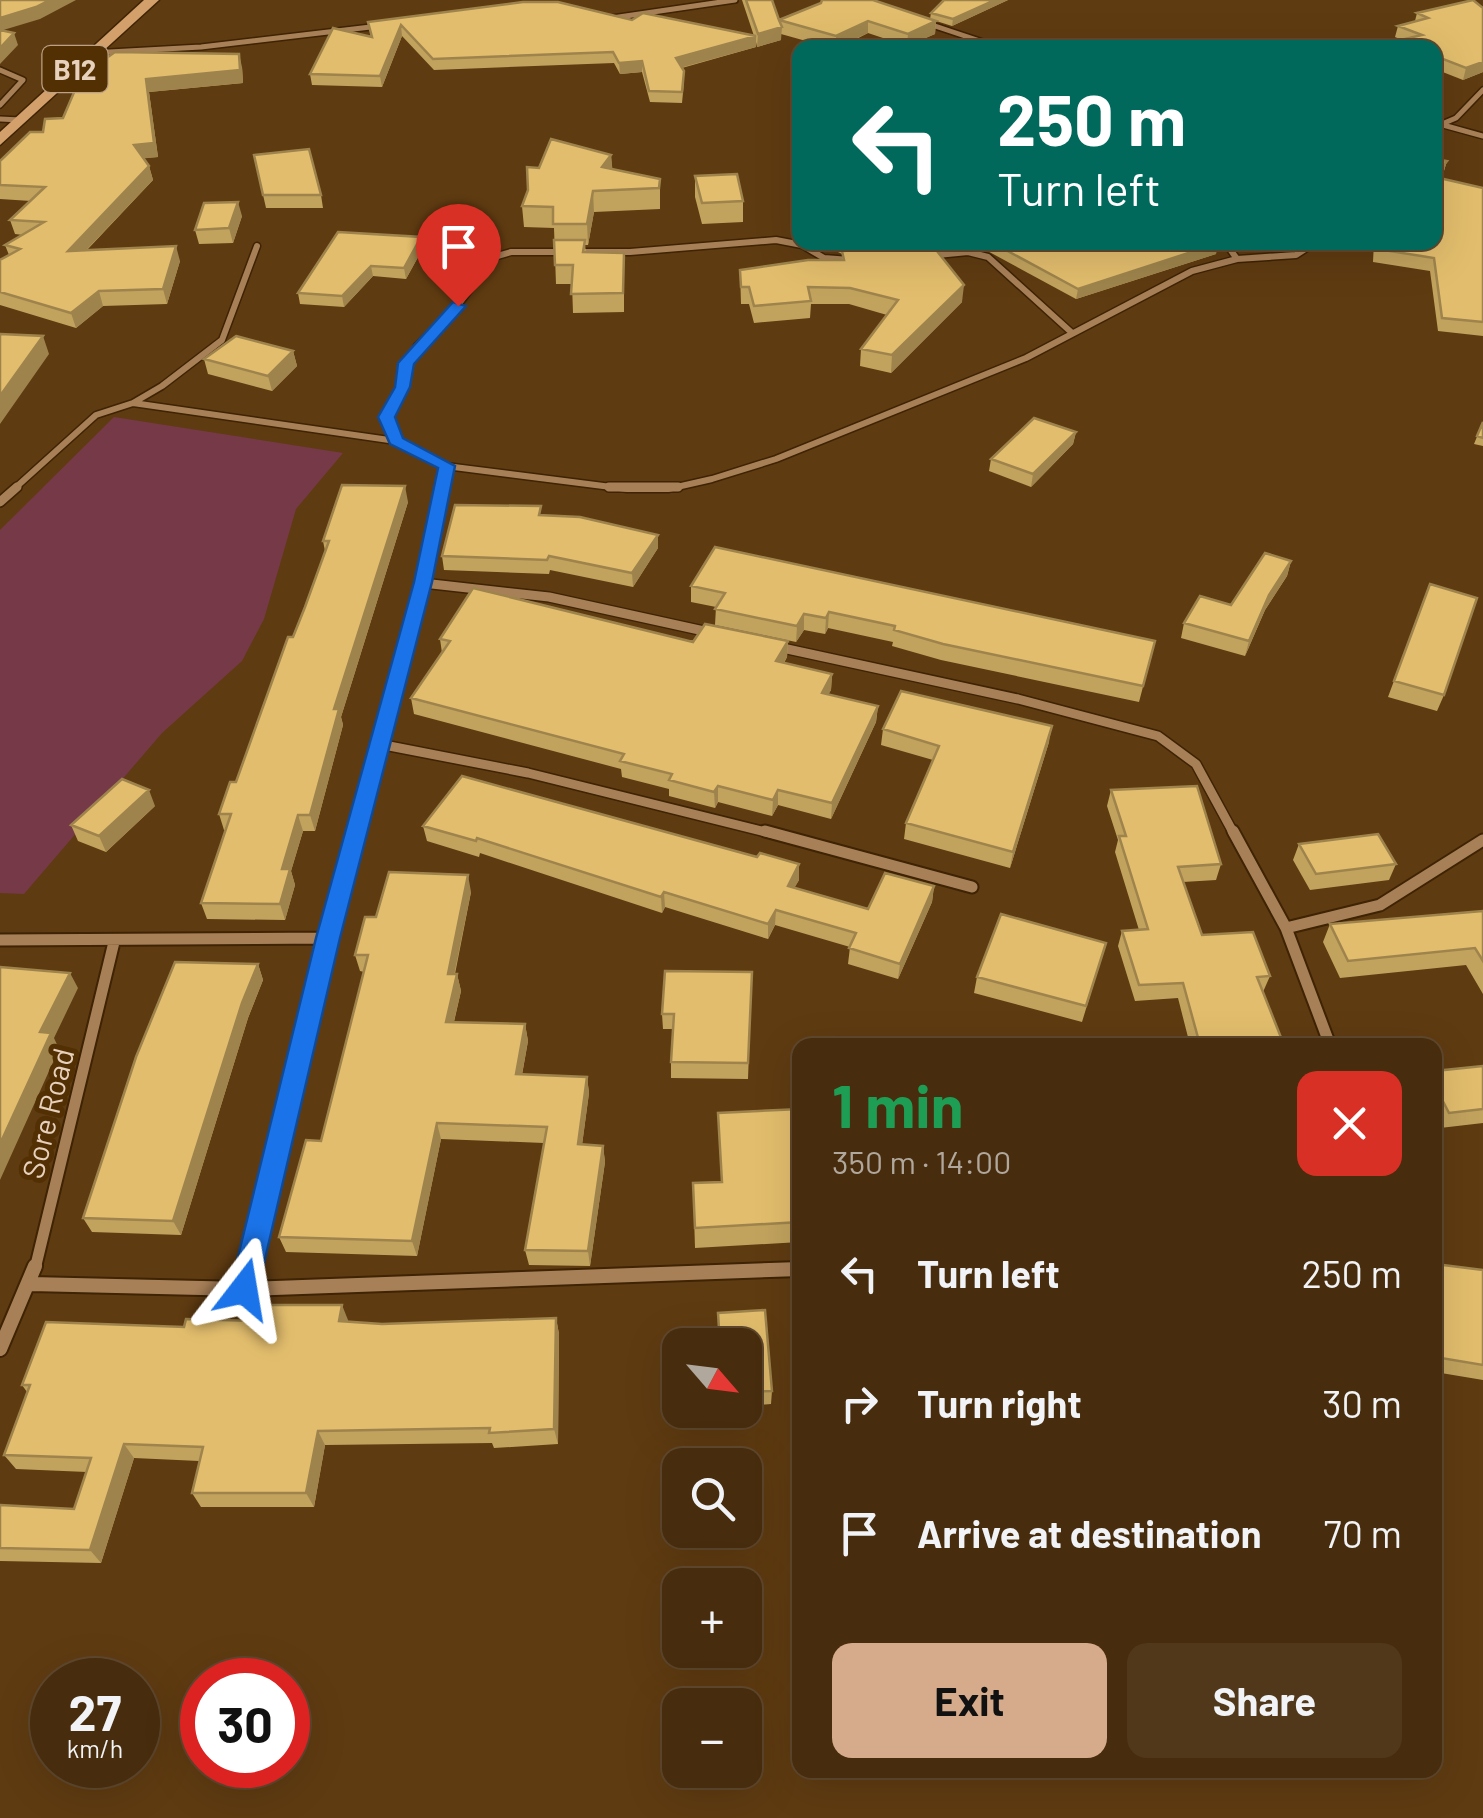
<!DOCTYPE html>
<html lang="en">
<head>
<meta charset="utf-8">
<style>
  :root { --surface:#472c0d; --page:#51381b; --text:#f1f3f6; --muted:#b0a79d; --line:#5f482e; --accent:#d6ab8b }
  body { margin:0; font-family:Barlow,sans-serif; background:var(--page); color:var(--text); height:100vh; display:flex; flex-direction:column; font-size:38px; white-space:nowrap }
  * { box-sizing:border-box; margin:0 }
  p { font-size:32px; color:var(--muted) }
  .icon { flex:none; width:55px; height:55px; fill:none; stroke:currentColor; stroke-width:2; stroke-linecap:round; stroke-linejoin:round }
  .map { position:relative; flex:1; overflow:hidden }
  .drawer { position:absolute; left:792px; top:1038px; width:650px; height:740px; display:flex; flex-direction:column; background:var(--surface); border-radius:20px; box-shadow:0 10px 40px #0002,0 0 0 2px var(--line) }
  .drawer>* { flex:none }
  .hud { position:absolute; left:792px; top:40px; width:650px; height:210px; border-radius:20px; box-shadow:0 10px 40px #0002,0 0 0 2px var(--line); background:#00695c; color:#fff; overflow:hidden }
  .needle { width:65px; rotate:118deg }
  .buttons { position:absolute; left:662px; top:1328px; display:grid; gap:20px }
  .buttons a { display:grid; place-items:center; width:100px; height:100px; border-radius:20px; background:var(--surface); box-shadow:0 10px 40px #0002,0 0 0 2px var(--line); font-size:50px }
  .speed { position:absolute; left:30px; top:1658px; display:flex; gap:20px; font-size:50px; font-weight:700; text-align:center }
  .speed>* { display:grid; place-content:center; width:130px; height:130px; border-radius:50%; background:var(--surface); box-shadow:0 10px 40px #0002,0 0 0 2px var(--line); line-height:1 }
  .speed small { font-size:25px; font-weight:400 }
  .speed .limit { border:15px solid #d22; background:#fff; color:#111 }
  .pin { position:absolute; display:grid; place-items:center; width:85px; height:85px; color:#fff; margin:-102px -42px; border-radius:50% 50% 50% 0; rotate:-45deg; box-shadow:0 0 10px #0007 }
  .pin .icon { rotate:45deg }
  .me { position:absolute; width:110px; margin:-55px; rotate:14deg; stroke-linejoin:round; filter:drop-shadow(0 0 8px #0008) }
  .turn { display:flex; align-items:center; gap:35px; height:210px; padding:0 40px; font-size:45px }
  .turn .icon { width:130px; height:130px; stroke-width:2.5 }
  .turn b { display:block; font-size:70px; line-height:85px }
  .round { display:grid; place-items:center; flex:none; width:105px; height:105px; border-radius:20px; background:var(--page) }
  .headline { display:flex; align-items:center; justify-content:space-between; height:170px; padding:0 40px }
  h1 { font-size:60px; font-weight:700; line-height:75px; color:#1e9e55 }
  .button { display:flex; gap:20px; margin-top:auto; padding:20px 40px }
  .button a { flex:1; height:115px; border-radius:20px; background:var(--accent); color:#111; font-size:40px; font-weight:700; line-height:115px; text-align:center }
  .button a+a { background:var(--page); color:var(--text) }
  ul { padding:0; list-style:none }
  li { display:flex; align-items:center; gap:30px; height:130px; padding:0 40px }
  li div { flex:1 }
  li b { display:block; font-size:38px }
  li em { font-style:normal }
  .map>svg:first-child { display:block }
  .green { fill:#763948 }
  .lines { fill:none; stroke-linecap:round; stroke-linejoin:round }
  .minor-far4-casing { stroke:#3e2304; stroke-width:8 }
  .minor-far3-casing { stroke:#3e2304; stroke-width:9 }
  .minor-far2-casing { stroke:#3e2304; stroke-width:12 }
  .minor-far1-casing { stroke:#3e2304; stroke-width:15 }
  .minor-casing { stroke:#3e2304; stroke-width:18 }
  .trunk-casing { stroke:#3e2304; stroke-width:3 }
  .minor-far4 { stroke:#a88058; stroke-width:5 }
  .minor-far3 { stroke:#a88058; stroke-width:6 }
  .minor-far2 { stroke:#a88058; stroke-width:9 }
  .minor-far1 { stroke:#a88058; stroke-width:11 }
  .minor { stroke:#a88058; stroke-width:14 }
  .trunk { fill:#d3a06c; fill-rule:evenodd }
  .wall { fill:#c2a35e }
  .shaded-wall { fill:#9e844c }
  .building { fill:#e2bd6d; stroke:#9e844c; stroke-width:2.5 }
  .route { fill:#1a73e8; stroke:#114b97; stroke-width:2.5 }
  .labels { text-anchor:middle; dominant-baseline:central; stroke-width:10; stroke-linejoin:round; paint-order:stroke }
  .shield { fill:#533003; stroke:#bba185; stroke-width:2.5 }
  .shield-label { font-size:28px; font-weight:bold; fill:#e7d1bd }
  .street-label { font-size:30px; fill:#e7d1bd; stroke:#533003 }
</style>
</head>
<body>
<div class="map">
<svg width="1483" height="1818" viewBox="0 0 1483 1818">
  <rect width="100%" height="100%" fill="#5f3b11"/>
  <path class="green" d="M114 417 343 453 296 509 264 619 242 661 162 733 24 894 0 893V530Z"/>
  <g class="lines">
    <g class="minor-far4-casing">
      <path id="minor-far4" d="M612 18 735 0
        M926 23 1001 48
        M91 53 201 47 379 26
        M0 70 23 80 0 105
        M0 119 21 120
        M1443 125 1483 136
        M1435 127 1456 118 1483 90"/>
    </g>
    <g class="minor-far3-casing">
      <path id="minor-far3" d="M1225 242 1237 259
        M927 256 968 252 988 257 1071 332
        M133 403 396 441 446 466 441 489
        M396 441 386 417 417 346 458 305 494 257 511 252H630L776 240 802 245 824 258 850 260
        M446 466 627 489H668L712 479 776 459 1026 358 1192 271 1237 259 1296 255 1316 242
        M14 489 96 415 133 403 162 386 222 340 257 246"/>
    </g>
    <g class="minor-far2-casing">
      <path id="minor-far2" d="M609 487H678
        M0 502 17 487
        M423 583 442 487
        M778 647 1018 699 1158 736 1196 764 1234 834
        M379 744 528 773 774 834
        M356 834 423 583 549 597 713 633"/>
    </g>
    <g class="minor-far1-casing">
      <path id="minor-far1" d="M765 831 972 887
        M1233 831 1286 928 1330 1045
        M1286 928 1380 905 1483 840
        M328 938 357 831
        M0 940 328 938 249 1269
        M35 1269 114 942"/>
    </g>
    <g class="minor-casing">
      <path id="minor" d="M249 1266 244 1289 800 1269
        M31 1284 244 1289
        M0 1349 35 1266"/>
    </g>
    <g class="trunk-casing">
      <path id="trunk" d="M144 0H159L0 145V132Z"/>
    </g>
    <use href="#minor-far4" class="minor-far4"/>
    <use href="#minor-far3" class="minor-far3"/>
    <use href="#minor-far2" class="minor-far2"/>
    <use href="#minor-far1" class="minor-far1"/>
    <use href="#minor" class="minor"/>
    <use href="#trunk" class="trunk"/>
  </g>
  <path class="wall" d="M742 0H772L779 20 936 21 935 34 907 46 868 33 839 48H831L781 34V40L757 47 756 42V47L682 68 684 82 682 103 650 102 642 72 620 74 614 63 434 70 402 36 382 87 312 85 310 74 371 37 368 22 632 20 754 36Z
    M944 0H1008L952 26 930 19 931 13Z
    M1483 8V72L1463 80 1435 69V48H1395L1396 41 1402 40 1395 37 1398 26 1415 21 1417 13Z
    M242 67 243 83 149 92 158 157 144 158 149 166 153 180 87 250 180 261 167 304 103 306 76 328 0 305V260L9 255 5 245 23 235 15 234 10 220 31 201 0 199V161L63 118 81 76Z
    M254 155 321 195 323 208H266Z
    M611 155 612 169 660 179V209L594 212 588 245H585L586 253H624V312L573 313 572 284H556L554 228 524 227 522 206 539 168Z
    M1435 159 1447 161 1443 174 1440 178 1483 188V336L1438 331 1430 271 1373 262 1374 242H1435Z
    M695 176 743 201V222L702 224 695 197Z
    M242 216 233 243 199 244 195 230Z
    M421 237 423 248 406 279 373 276 344 307 300 304 298 293Z
    M837 242H922L921 247 962 302 891 373 860 366 861 349 887 315 849 304H811L810 318 754 323 749 304H741L740 270 842 260V254L838 252Z
    M971 242H1082L1090 246 1216 254 1076 299Z
    M293 351 297 366 272 391 208 374 204 359Z
    M1483 422V446L1474 444Z
    M1076 432 1073 444 1031 487 989 471 991 459Z
    M408 502 341 717 343 725 315 831H303L291 871 295 885 285 920 207 919 201 903 226 830H224L219 814 236 782 305 607 325 551 323 541Z
    M542 515 658 548 633 587 550 570 549 574 444 570 442 556Z
    M1291 561 1287 576 1265 610 1245 656 1181 638 1184 623 1231 605Z
    M1430 584 1444 695 1437 711 1388 697Z
    M691 586 1155 641 1139 702 941 660 892 646 893 642 828 628 825 634 804 630 796 642 715 625 716 607 691 602Z
    M440 639 788 641 787 657 784 663 832 674 831 690 828 694 878 706 876 722 831 819 778 805 772 816 718 802 715 808 669 796V789L622 777 621 769 414 714 411 698 442 653Z
    M883 729 1049 742 1010 868 904 839 906 823 933 760 881 745Z
    M1111 790 1221 864 1216 880 1183 882 1202 935 1270 976 1263 992 1284 1045H1190L1178 998 1135 1001 1118 946 1122 931 1139 930 1115 852 1118 840 1107 806Z
    M155 806 106 852 78 841 71 825Z
    M423 826 799 880 794 888 868 909 934 886 932 902 898 979 848 964 850 947 775 925 768 939 665 907 662 913 480 853 479 857 427 841Z
    M1299 844 1396 864 1389 880 1310 890 1293 860Z
    M471 892 455 974H457L461 991 454 1022 525 1024 528 1041 522 1075 587 1077 589 1093 582 1145 603 1146 605 1162 590 1266 529 1265 525 1250 544 1143 441 1139 417 1256 286 1252 279 1237 321 1141 364 972 360 971 355 955 376 917Z
    M1483 911V994L1466 965 1340 978 1323 942 1330 924Z
    M1106 943 1082 1022 974 993 977 977Z
    M258 964 263 980 248 1018 181 1235 92 1232 83 1218Z
    M752 972 748 1079 671 1078V1062L673 1029H663L662 1014Z
    M1483 1066V1123L1440 1128 1435 1118V1071Z
    M800 1109V1242L695 1248 693 1183 721 1182Z
    M1435 1264 1483 1270V1380L1435 1372Z
    M556 1318 559 1334 558 1444 494 1448 492 1443 325 1445 314 1507H201L192 1493 199 1461 134 1458 101 1563 0 1561V1505L74 1509 87 1472 16 1469 4 1455 27 1392 22 1385 184 1327 256 1321 348 1320V1322L382 1324Z
    M745 1345 772 1391 771 1404 745 1406Z"/>
  <path class="shaded-wall" d="M50 0H76L40 19 0 31V18Z
    M995 0H1008L952 26 953 19Z
    M868 21V33L836 48V36Z
    M936 21 935 34 907 46 908 34Z
    M401 25 402 36 382 87 380 76Z
    M782 27 781 40 757 47 758 34Z
    M14 33 18 45 0 64V48Z
    M756 36V47L676 69V58Z
    M239 54 242 67 243 83 149 92 158 157 138 159 134 145 146 79Z
    M642 61V72L620 74 619 63Z
    M1483 62V72L1463 80 1466 68Z
    M611 155 613 175 602 167Z
    M1447 161 1443 174 1435 183V175Z
    M149 166 153 180 72 265 68 251Z
    M593 191 594 212 588 245 587 224Z
    M238 202 242 216 233 243 229 228Z
    M421 237 423 248 406 279 404 268Z
    M1219 243 1216 254 1076 299 1078 289Z
    M176 246 180 261 167 304 163 289Z
    M371 266 373 276 344 307 342 296Z
    M964 285 962 302 891 373 892 355Z
    M99 291 103 306 76 328 71 313Z
    M43 336 49 354 0 424V396Z
    M293 351 297 366 272 391 268 376Z
    M1076 432 1073 444 1031 487 1033 474Z
    M405 486 408 502 341 717 343 725 315 831 310 815 334 709Z
    M658 535V548L633 587 632 573Z
    M1291 561 1287 576 1265 610 1245 656 1249 641 1269 595Z
    M829 612 828 628 825 634 826 618Z
    M804 614V630L796 642 797 626Z
    M788 641 787 657 776 677V661Z
    M832 674 831 690 821 709 822 693Z
    M878 706 876 722 831 819 832 803Z
    M1052 726 1049 742 1010 868 1013 852Z
    M718 786V802L715 808 714 792Z
    M149 790 155 806 106 852 99 836Z
    M778 790V805L772 816 773 800Z
    M298 815 303 831 291 871 295 885 285 920 280 904 282 869Z
    M799 864V880L787 901 788 886Z
    M468 875 471 892 451 990 448 974Z
    M934 886 932 902 898 979 900 964Z
    M664 892 665 907 662 913 661 897Z
    M776 910 775 925 768 939V924Z
    M258 964 263 980 248 1018 181 1235 173 1221 242 1003Z
    M70 973 78 988 54 1038 59 1049 0 1180V1144L40 1032Z
    M457 974 461 991 450 1038 446 1022Z
    M525 1024 528 1041 519 1091 516 1074Z
    M587 1077 589 1093 580 1160 578 1144Z
    M437 1123 441 1139 417 1256 412 1241Z
    M603 1146 605 1162 590 1266 588 1251Z
    M342 1305 348 1320 345 1337 339 1321Z
    M556 1318 559 1334 558 1444 554 1429Z
    M318 1431 325 1445 314 1507 306 1493Z
    M124 1444 134 1458 101 1563 90 1550Z"/>
  <path class="building" d="M0 0H50L36 7 0 18Z
    M746 0H772L779 20 821 3 822 0H873L936 21 908 34 868 21 836 36 779 20 782 27 758 34Z
    M944 0H995L953 19 931 13Z
    M1473 0 1483 8V62L1466 68 1435 56V48H1413L1396 41 1422 35 1398 26 1428 18 1417 13Z
    M523 2H558L632 20 643 13 756 36 676 58 684 71 682 92 649 91 642 61 619 63 613 52 433 59 401 25 380 76 310 74 333 28 372 37 368 22Z
    M0 30 14 33 0 48Z
    M115 52 239 54 240 70 146 79 154 143 134 145 149 166 68 251 176 246 163 289 99 291 71 313 0 292V260L20 249 5 245 44 222 10 220 45 187 0 185V161L30 132H43L45 119 63 118 81 76Z
    M551 139 611 155 602 167 660 179 659 188 593 191 587 224H553V207L522 206 528 190 527 167 539 168Z
    M309 149 321 195H263L254 155Z
    M1435 159 1447 161 1435 175Z
    M737 174 743 201 702 203 695 176Z
    M1435 177 1483 188V322L1442 318 1434 258 1377 249V242H1435Z
    M238 202 229 228 195 230 204 203Z
    M338 232 421 237 404 268 371 266 342 296 298 293Z
    M554 240H585L583 252 624 253 623 293 571 294 573 265H555Z
    M838 242H918L844 247 839 245Z
    M991 242H1082L1090 246 1107 242 1219 243 1078 289Z
    M933 246 964 285 892 355 861 349 898 300 850 288 808 287 811 301 754 306 749 287H741L740 270 808 260H844L842 251Z
    M0 334 43 336 0 396Z
    M236 336 293 351 268 376 204 359Z
    M1034 418 1076 432 1033 474 991 459Z
    M1483 422V438L1477 436Z
    M342 485 405 486 334 709H339L310 815H298L282 869H290L280 904 201 903 231 814H219L230 782H236L288 637H293L305 607 329 541H323Z
    M455 505 541 506 539 515 580 517 658 535 632 573 549 556 547 560 442 556Z
    M715 547 1155 641 1143 686 943 644 894 630 895 626 829 612 826 618 804 614 797 626 715 609 725 593 691 586Z
    M1265 553 1291 561 1269 595 1249 641 1184 623 1200 596 1231 605Z
    M1430 584 1477 598 1444 695 1394 681Z
    M473 588 693 642 705 624 788 641 776 661 832 674 822 693 878 706 832 803 778 790 773 800 718 786 714 792 669 780 672 774 620 761 624 754 411 698 450 641 440 639Z
    M901 691 1052 726 1013 852 906 823 939 746 883 729Z
    M462 776 757 857 760 853 799 864 788 886 868 909 885 873 934 886 900 964 849 948 856 933 776 910 768 924 664 892 661 897 477 838 476 841 423 826Z
    M122 779 149 790 99 836 71 825Z
    M1197 786 1221 864 1178 867 1202 935 1253 932 1270 976 1257 977 1284 1045H1200L1183 983 1139 985 1122 931 1148 929 1119 836H1126L1111 790Z
    M1378 834 1396 864 1316 874 1299 844Z
    M389 872 468 875 448 974H457L446 1022 525 1024 516 1074 587 1077 578 1144 603 1146 588 1251 525 1250 547 1127 437 1123 412 1241 279 1237 306 1140 321 1141 368 955H355L365 917H376Z
    M1483 911V961L1475 948 1348 961 1330 924Z
    M1001 914 1106 943 1086 1006 977 977Z
    M175 962 258 964 242 1003 173 1221 83 1218 136 1057Z
    M0 967 70 973 40 1032 51 1033 0 1144Z
    M665 971 752 972 748 1063 671 1062 674 1014H662Z
    M1483 1066V1109L1449 1113 1435 1086V1071Z
    M800 1109V1222L695 1228 693 1183 722 1182 718 1113Z
    M1435 1264 1483 1270V1365L1435 1357Z
    M260 1305H342L339 1321 382 1324 556 1318 554 1429 489 1433 490 1428 318 1431 306 1493H192L203 1447 124 1444 90 1550 0 1548V1505L74 1509 91 1458 4 1455 30 1385H22L46 1322 184 1327 186 1319 256 1321Z
    M765 1310 772 1391 745 1392V1345H720L718 1313Z"/>
  <path class="route" d="M453 302 466 306 414 364 410 387 395 417 403 438 455 466 432 582 340 938 258 1289 254 1298 244 1302 234 1298 230 1289 316 938 414 582 438 468 390 444 378 417 395 387 398 363Z"/>
  <g class="labels">
    <rect class="shield" x="42.5" y="46" width="65" height="46" rx="8"/>
    <g class="shield-label">
      <text x="75" y="69">B12</text>
    </g>
    <g class="street-label">
      <text transform="translate(47 1113) rotate(-76)">Sore Road</text>
    </g>
  </g>
</svg>
<div class="buttons">
<a><svg class="needle" viewBox="-14 -14 28 28"><path d="M0-13l5 13h-10z" fill="#e53935"/><path d="M0 13l5-13h-10z" fill="#b0a79d"/></svg></a>
<a><svg class="icon" aria-label="search" viewBox="0 0 24 24"><circle cx="10" cy="10" r="6"/><path d="M15 15l6 6"/></svg></a>
<a>+</a>
<a>−</a>
</div>
<div class="speed"><div>27<small>km/h</small></div><div class="limit">30</div></div>
<div class="pin" style="left:458px;top:306px;background:#d93025"><svg class="icon" aria-label="arrive" viewBox="0 0 24 24"><path d="M6 21V4h12l-3 4 3 4H6"/></svg></div>
<svg class="me" style="left:244px;top:1289px" viewBox="-20 -20 40 40"><path d="M0-17L14 15 0 8-14 15z" fill="#1a73e8" stroke="#fff" stroke-width="4"/></svg>
<div class="hud">
<div class="turn"><svg class="icon" aria-label="left" viewBox="0 0 24 24"><path d="M17 20v-9H6M10 6l-5 5 5 5"/></svg><div><b>250 m</b>Turn left</div></div>
</div>
<section class="drawer">
<div class="headline"><div><h1>1 min</h1><p>350 m · 14:00</p></div><a class="round" style="background:#d93025;color:#fff"><svg class="icon" aria-label="close" viewBox="0 0 24 24"><path d="M6 6l12 12M18 6L6 18"/></svg></a></div>
<ul>
<li><svg class="icon" aria-label="left" viewBox="0 0 24 24"><path d="M17 20v-9H6M10 6l-5 5 5 5"/></svg><div><b>Turn left</b></div><em>250 m</em></li>
<li><svg class="icon" aria-label="right" viewBox="0 0 24 24"><path d="M7 20v-9h11M14 6l5 5-5 5"/></svg><div><b>Turn right</b></div><em>30 m</em></li>
<li><svg class="icon" aria-label="arrive" viewBox="0 0 24 24"><path d="M6 21V4h12l-3 4 3 4H6"/></svg><div><b>Arrive at destination</b></div><em>70 m</em></li>
</ul>
<div class="button"><a>Exit</a><a>Share</a></div>
</section>
</div>
</body>
</html>
